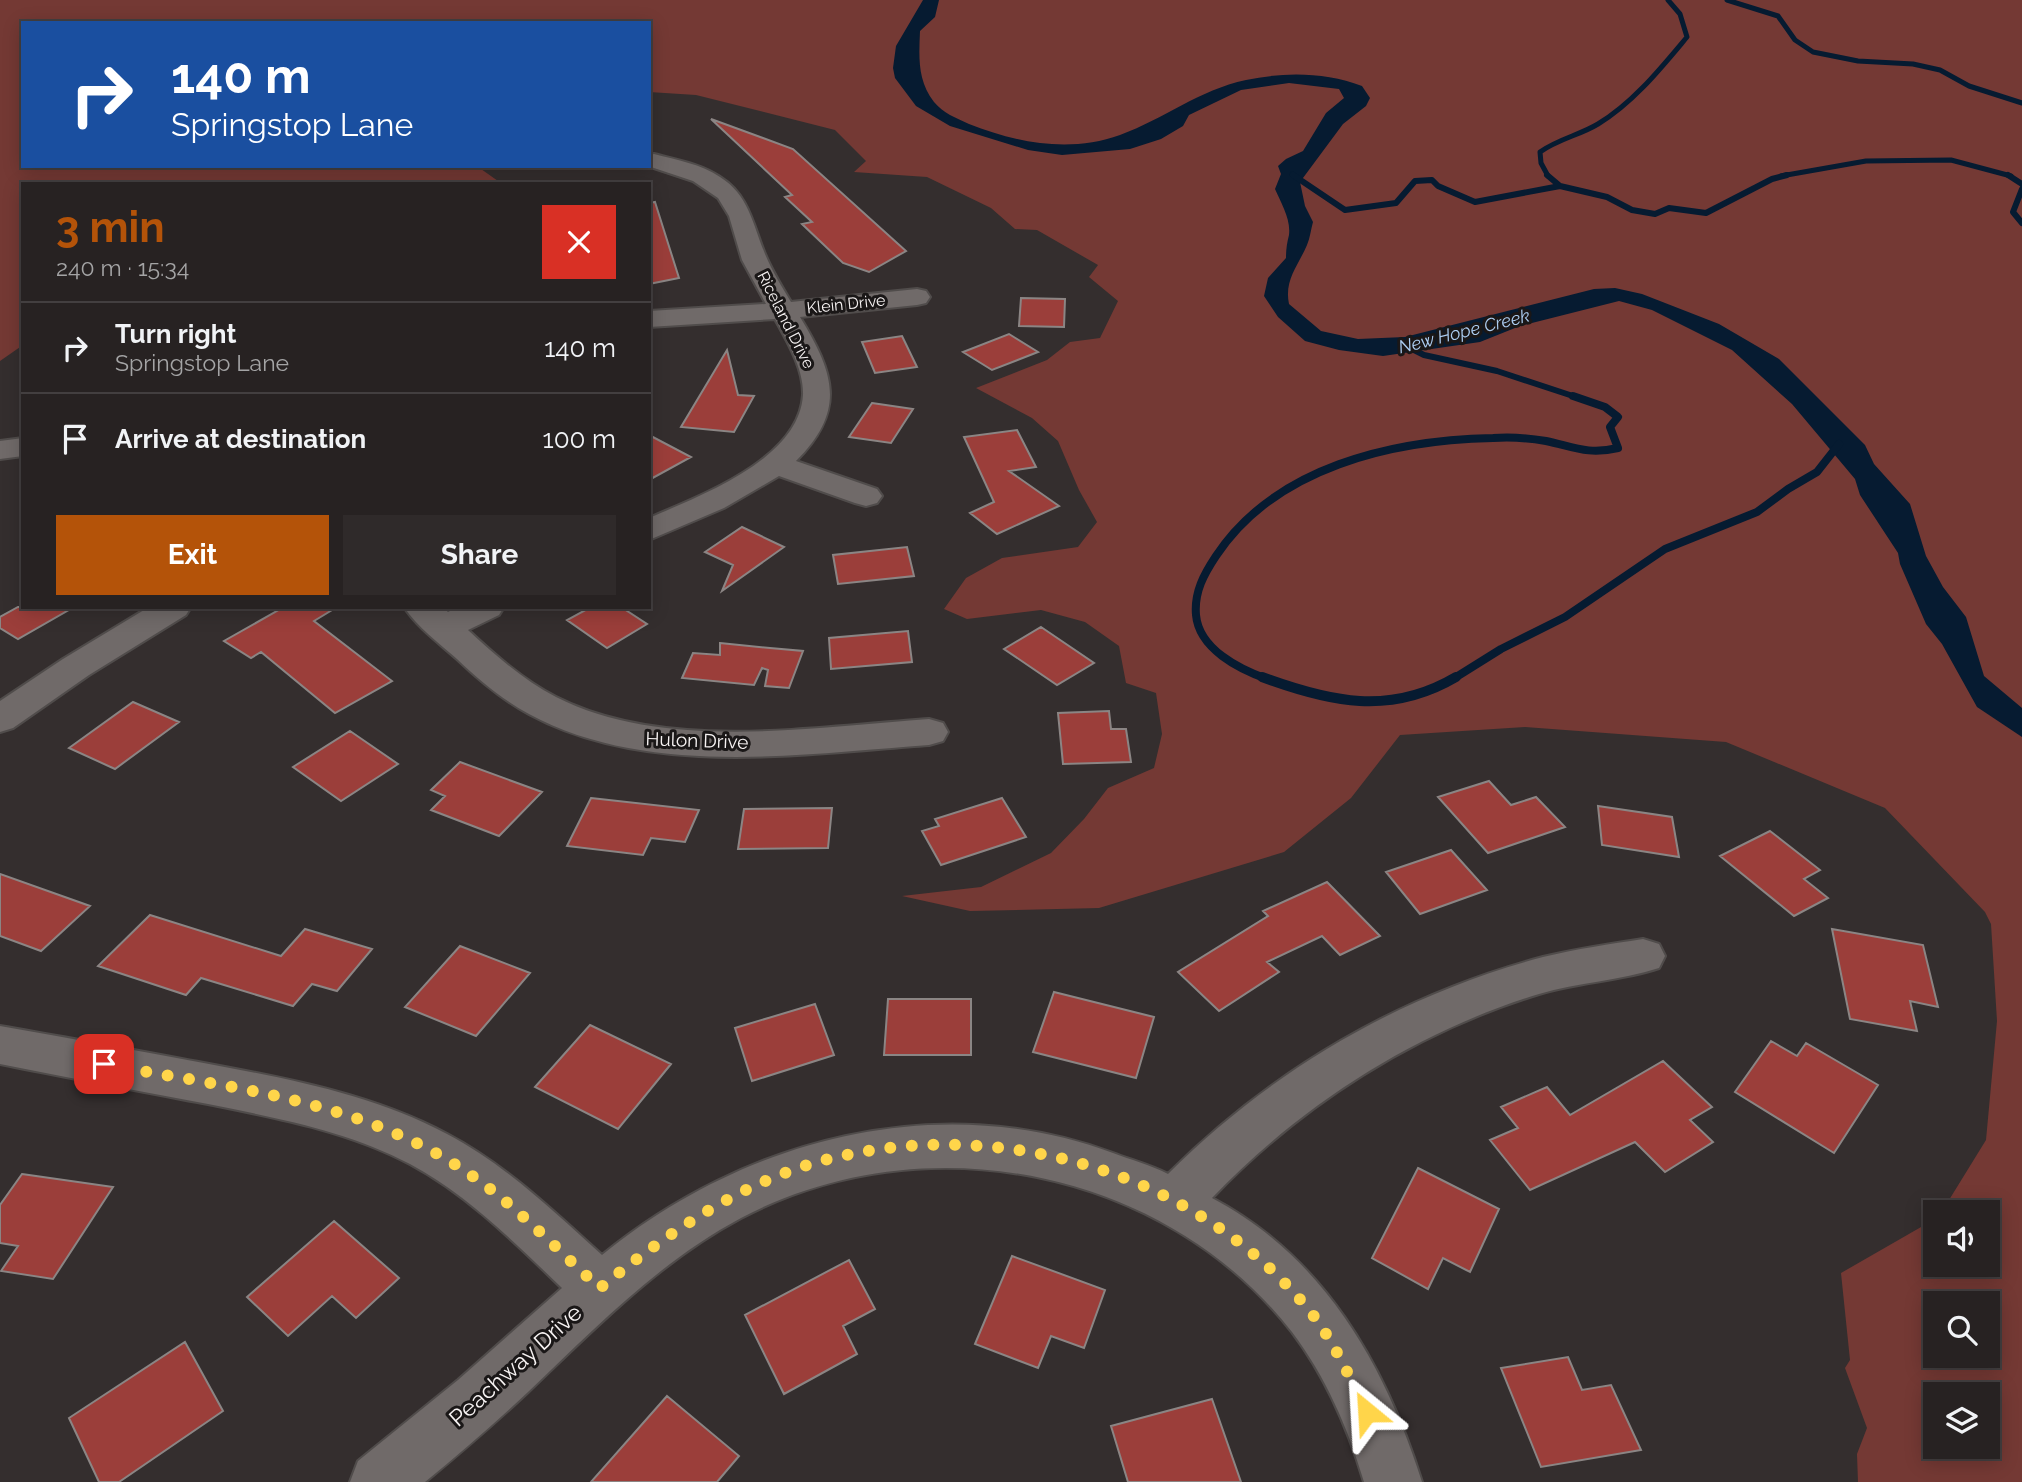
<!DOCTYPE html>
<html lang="en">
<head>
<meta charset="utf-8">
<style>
  :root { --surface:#272222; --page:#2f2a2a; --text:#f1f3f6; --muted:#a4a4a5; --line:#433f40; --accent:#b45309 }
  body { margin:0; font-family:Raleway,sans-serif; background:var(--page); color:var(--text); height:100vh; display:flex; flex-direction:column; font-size:26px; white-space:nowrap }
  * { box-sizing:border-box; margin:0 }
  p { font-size:23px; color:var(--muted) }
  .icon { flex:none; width:38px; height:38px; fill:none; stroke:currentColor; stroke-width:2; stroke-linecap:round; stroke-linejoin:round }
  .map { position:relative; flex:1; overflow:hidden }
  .details { position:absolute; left:21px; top:182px; width:630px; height:427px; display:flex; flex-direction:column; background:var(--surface); border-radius:0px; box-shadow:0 4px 18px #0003,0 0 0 2px var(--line) }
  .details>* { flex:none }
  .top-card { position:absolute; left:21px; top:21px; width:630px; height:147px; border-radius:0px; box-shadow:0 4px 18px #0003,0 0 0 2px var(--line); background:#1a4fa0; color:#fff; overflow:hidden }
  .fabs { position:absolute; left:1923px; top:1200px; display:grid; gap:14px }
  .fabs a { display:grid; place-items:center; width:77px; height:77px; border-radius:0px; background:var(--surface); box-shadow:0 4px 18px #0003,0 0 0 2px var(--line); font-size:35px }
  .pin { position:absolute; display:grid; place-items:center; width:60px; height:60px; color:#fff; margin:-30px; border-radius:14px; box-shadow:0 4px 10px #0006 }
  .me { position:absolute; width:77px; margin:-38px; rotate:333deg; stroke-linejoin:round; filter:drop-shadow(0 0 5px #0008) }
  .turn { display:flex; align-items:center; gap:24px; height:147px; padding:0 35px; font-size:32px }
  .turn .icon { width:91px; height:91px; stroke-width:2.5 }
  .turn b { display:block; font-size:49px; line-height:60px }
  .round { display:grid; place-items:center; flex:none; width:74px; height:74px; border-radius:0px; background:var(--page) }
  .headline { display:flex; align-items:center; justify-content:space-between; height:119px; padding:0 35px }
  h1 { font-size:42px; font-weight:700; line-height:52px; color:var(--accent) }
  .cta { display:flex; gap:14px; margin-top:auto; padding:14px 35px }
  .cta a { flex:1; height:80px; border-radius:0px; background:var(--accent); color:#fff; font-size:28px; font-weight:700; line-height:80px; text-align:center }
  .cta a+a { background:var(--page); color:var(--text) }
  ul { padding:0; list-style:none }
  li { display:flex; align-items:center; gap:21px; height:91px; padding:0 35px; border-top:2px solid var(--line) }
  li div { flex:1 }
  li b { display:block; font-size:26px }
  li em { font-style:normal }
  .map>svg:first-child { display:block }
  .green { fill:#743934; fill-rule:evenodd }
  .water { fill:#061b31 }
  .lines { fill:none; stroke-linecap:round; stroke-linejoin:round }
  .stream-far3 { stroke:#061b31; stroke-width:5 }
  .stream-far2 { stroke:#061b31; stroke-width:6 }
  .stream-far1 { stroke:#061b31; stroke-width:8 }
  .stream { stroke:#061b31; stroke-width:10 }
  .building { fill:#9b3e3a; stroke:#8b8584; stroke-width:2 }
  .minor-casing { stroke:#504c4b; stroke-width:4 }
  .minor { fill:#706a69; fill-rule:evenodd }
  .route { stroke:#ffd54a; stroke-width:12; stroke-dasharray:0 21.6 }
  .labels { text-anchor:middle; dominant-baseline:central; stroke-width:6; stroke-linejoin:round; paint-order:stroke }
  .far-street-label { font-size:16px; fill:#f7f3f3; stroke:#1a1717 }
  .far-water-label { font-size:18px; font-style:italic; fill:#accdf1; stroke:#1a1717 }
  .street-label { font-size:19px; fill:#f7f3f3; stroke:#1a1717 }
  .near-street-label { font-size:23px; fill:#f7f3f3; stroke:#1a1717 }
</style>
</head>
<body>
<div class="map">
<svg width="2022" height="1482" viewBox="0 0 2022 1482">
  <rect width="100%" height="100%" fill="#342e2e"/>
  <path class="green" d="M0 0H2022V1482H1858L1857 1454 1867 1428 1845 1368 1850 1360 1841 1273 1935 1219 1936 1265H1988V1213H1941L1986 1140 1997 1021 1991 924 1985 912 1885 808 1726 742 1525 727 1400 735 1351 798 1284 852 1099 908 970 911 902 896 981 887 1051 853 1084 819 1108 788 1154 768 1162 734 1156 693 1126 683 1119 646 1085 622 1041 610 967 619 944 609 966 578 1002 558 1078 547 1097 522 1079 490 1058 441 1032 418 976 388 1047 360 1070 342 1100 338 1118 301 1089 277 1098 265 1037 230 1015 229 991 208 927 177 854 172 866 161 835 130 696 95 649 92V23H23V166H482L481 169 498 181 497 184H23V345L0 361ZM1936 1304H1988V1356H1936ZM1936 1395H1988V1447H1936Z"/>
  <path class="water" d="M923 0H939L935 17 920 31C919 56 917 80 934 102 943 113 956 118 969 124 1017 143 1070 153 1120 135 1164 119 1199 90 1246 80 1284 72 1325 72 1362 86L1370 98 1366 106 1343 124 1300 182 1305 206 1313 222C1311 229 1310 238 1307 245 1298 266 1284 280 1289 304L1321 331 1358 339 1405 337 1594 289 1615 288 1642 294 1719 324 1779 359 1865 445 1874 464 1910 504 1926 556 1943 587 1966 617 1984 676 2022 708V737L1977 707 1942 644 1926 624 1900 564 1898 553 1860 495 1855 479 1792 404 1732 350 1652 310 1619 301 1520 326 1480 342 1383 356 1339 350 1305 341 1278 317 1264 296 1268 278 1286 258C1286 249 1287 243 1289 235 1291 219 1281 203 1275 189L1281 174 1278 166 1286 159 1303 151 1326 113 1344 98 1339 89 1289 83 1241 90 1189 115 1183 126 1161 139 1130 149 1062 155 1028 150 950 126 916 106 895 78 893 68 896 46Z"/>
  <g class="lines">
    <path class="stream-far3" d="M1727 0 1778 16 1795 40 1813 52 1858 61 1913 64 1940 70 1969 86 2022 103
      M1292 174 1295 176
      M1548 176 1541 163 1540 152C1558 139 1580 135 1598 124 1633 103 1661 68 1687 37L1680 14 1668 0
      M1781 176 1866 161 1951 160 2011 176"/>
    <path class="stream-far2" d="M1293 175 1345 210 1396 203 1415 181 1432 180 1438 186 1475 202 1560 186 1607 197 1632 210 1655 214 1669 208 1706 213 1772 179 1787 175
      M1547 175 1560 186
      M2008 175 2022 184
      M2022 189 2013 212 2022 223
      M1408 347 1424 355 1497 371 1579 398"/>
    <path class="stream-far1" d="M1267 679C1239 669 1199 649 1196 615 1194 592 1204 574 1216 556 1275 467 1392 440 1493 438 1510 437 1529 438 1546 441 1574 447 1588 455 1618 448L1610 427 1618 417 1605 407 1573 396
      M1453 679 1501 649 1565 617 1665 549 1757 512 1788 489 1817 472 1839 444"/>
    <path class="stream" d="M1262 677C1330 702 1390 716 1456 677"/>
  </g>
  <path class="building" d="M711 119 793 149 906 251 869 272 843 263 802 224 812 222 785 197 792 195Z
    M655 202 679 278 649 284V203Z
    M1021 298 1065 299 1064 327 1019 326Z
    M1009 334 1038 352 992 370 963 352Z
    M902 336 917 367 875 373 862 342Z
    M727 350 738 395 754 396 734 432 681 427Z
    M872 403 913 409 891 443 849 437Z
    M1017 430 1036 467 1009 471 1059 506 997 534 970 513 994 502 964 437Z
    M649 435 691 457 649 480Z
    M742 527 784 547 722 591 733 565 705 552Z
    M907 547 914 576 838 584 833 555Z
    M18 607H74L18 639 0 628V617Z
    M284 607H337L314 621 392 681 335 713 261 652 251 658 224 641Z
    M591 607H621L647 624 607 648 567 620Z
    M1041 627 1094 663 1057 685 1004 649Z
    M908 631 912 662 831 669 829 638Z
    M720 643 770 648 803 651 789 688 765 686 768 670 762 668 754 685 682 678 693 653 720 655Z
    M133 702 179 722 115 769 69 748Z
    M1109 711 1111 729H1126L1131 762 1063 764 1058 713Z
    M350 731 398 764 341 801 293 767Z
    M460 762 542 792 499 836 431 810 445 796 431 790Z
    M1489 781 1511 805 1536 797 1565 827 1488 853 1438 797Z
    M591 798 699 810 685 842 651 838 643 855 567 846Z
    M1002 798 1026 837 941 865 922 831 939 826 935 819Z
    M1598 806 1672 817 1679 857 1602 845Z
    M832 808 828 848 738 849 744 809Z
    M1770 831 1820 870 1804 879 1828 898 1794 916 1720 856Z
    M1451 850 1487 890 1420 914 1386 872Z
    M0 874 90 906 41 951 0 936Z
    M1327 882 1380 936 1340 955 1322 936 1267 962 1279 972 1219 1011 1178 972 1268 916 1263 911Z
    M150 915 281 956 305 929 372 949 337 991 312 984 293 1006 201 978 186 995 98 966Z
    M1832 929 1923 945 1938 1007 1910 1001 1917 1031 1850 1019Z
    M460 946 530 973 476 1036 405 1007Z
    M1054 992 1154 1017 1136 1078 1033 1052Z
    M888 999H971V1055H884Z
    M815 1004 834 1055 752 1081 735 1028Z
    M590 1025 671 1064 618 1129 535 1087Z
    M1771 1041 1797 1056 1806 1043 1878 1085 1834 1153 1735 1092Z
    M1663 1061 1712 1107 1690 1120 1713 1142 1665 1172 1635 1142 1530 1190 1490 1140 1518 1128 1501 1107 1547 1087 1570 1115Z
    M1418 1168 1499 1209 1470 1272 1443 1258 1428 1289 1372 1258Z
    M22 1174 113 1187 53 1279 1 1271 18 1246 0 1243V1205Z
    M334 1221 399 1278 356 1318 332 1296 288 1336 247 1297Z
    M1012 1256 1105 1290 1084 1348 1051 1336 1038 1368 975 1344Z
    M849 1260 875 1309 843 1326 857 1354 784 1394 745 1315Z
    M185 1342 223 1411 119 1482H99L69 1418Z
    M1568 1357 1582 1390 1611 1385 1641 1450 1541 1467 1501 1368Z
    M667 1396 739 1456 717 1482H591Z
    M1212 1399 1241 1482H1128L1111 1426Z"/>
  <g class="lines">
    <g class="minor-casing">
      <path id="minor" d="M654 154C677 160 701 164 720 177 749 195 753 225 765 254 772 271 782 287 791 302L917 289 926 291 930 297 926 303 917 305 800 317C834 373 847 410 796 461L877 489 882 496 877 503 866 506 855 503 779 476 724 508 649 540V518C699 496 799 460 803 395 804 369 787 341 775 319L649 327V311L766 304 742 260 729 216 718 198 693 181 648 166 649 155Z
        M23 438V456L0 459V441Z
        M149 607H191L186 615 89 675 13 728 0 732V701L63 659Z
        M404 607H442L448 612 458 607H504L499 615 468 630C495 655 523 680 556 697 664 752 813 727 929 719L943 723 948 732 943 741 929 745C802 754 647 778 529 714 503 700 479 680 457 659 439 643 417 627 404 607Z
        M1643 939 1659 944 1665 956 1659 968C1620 981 1578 982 1539 994 1415 1032 1302 1104 1212 1198 1324 1257 1385 1365 1422 1482H1364C1348 1428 1326 1377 1292 1332 1164 1168 924 1121 741 1218 660 1261 594 1329 528 1392 495 1423 460 1453 425 1482H350L358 1461 458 1380 562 1288C515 1243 468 1195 410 1164 348 1131 277 1118 208 1104 139 1091 69 1078 0 1064V1026C70 1038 139 1051 209 1064 290 1079 374 1095 447 1134 506 1165 553 1211 602 1255 744 1139 938 1088 1113 1153 1131 1160 1151 1165 1168 1174 1272 1070 1400 995 1543 957 1576 949 1610 944 1643 939Z"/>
    </g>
    <use href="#minor" class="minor"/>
  </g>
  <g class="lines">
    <path class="route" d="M104 1064C224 1087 354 1099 459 1167 511 1200 554 1247 600 1288 664 1236 734 1187 814 1163 991 1112 1197 1169 1313 1315 1335 1344 1351 1380 1367 1412"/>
  </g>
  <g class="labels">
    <g class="far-street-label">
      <text transform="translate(846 304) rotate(-6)">Klein Drive</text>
      <text transform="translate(786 320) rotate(63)">Riceland Drive</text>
    </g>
    <g class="far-water-label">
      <text transform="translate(1464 331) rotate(-14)">New Hope Creek</text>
    </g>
    <g class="street-label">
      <text transform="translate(697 740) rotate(2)">Hulon Drive</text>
    </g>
    <g class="near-street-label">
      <text transform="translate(515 1365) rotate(-42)">Peachway Drive</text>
    </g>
  </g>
</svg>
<div class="fabs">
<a><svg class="icon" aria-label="sound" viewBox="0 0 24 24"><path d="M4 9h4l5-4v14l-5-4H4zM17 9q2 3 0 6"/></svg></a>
<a><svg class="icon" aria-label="search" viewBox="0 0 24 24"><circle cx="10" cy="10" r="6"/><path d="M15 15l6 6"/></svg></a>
<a><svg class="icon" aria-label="layers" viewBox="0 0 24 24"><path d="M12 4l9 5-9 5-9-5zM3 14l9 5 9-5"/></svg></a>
</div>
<div class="pin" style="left:104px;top:1064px;background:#d93025"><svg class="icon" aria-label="arrive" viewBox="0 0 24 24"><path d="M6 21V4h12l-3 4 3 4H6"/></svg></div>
<svg class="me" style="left:1367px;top:1412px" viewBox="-20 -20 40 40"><path d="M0-17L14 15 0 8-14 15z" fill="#ffd54a" stroke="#fff" stroke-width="4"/></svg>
<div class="top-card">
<div class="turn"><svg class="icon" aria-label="right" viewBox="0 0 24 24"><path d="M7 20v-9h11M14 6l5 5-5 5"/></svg><div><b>140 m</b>Springstop Lane</div></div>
</div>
<section class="details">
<div class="headline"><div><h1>3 min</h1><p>240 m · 15:34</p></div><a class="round" style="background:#d93025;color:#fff"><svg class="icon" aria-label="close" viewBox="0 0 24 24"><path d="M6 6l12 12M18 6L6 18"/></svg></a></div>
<ul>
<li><svg class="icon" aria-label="right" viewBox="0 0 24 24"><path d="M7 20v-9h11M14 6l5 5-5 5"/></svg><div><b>Turn right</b><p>Springstop Lane</p></div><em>140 m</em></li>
<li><svg class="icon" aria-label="arrive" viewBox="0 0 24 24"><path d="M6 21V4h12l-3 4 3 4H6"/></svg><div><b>Arrive at destination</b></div><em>100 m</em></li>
</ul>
<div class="cta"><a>Exit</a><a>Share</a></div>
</section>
</div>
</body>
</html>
